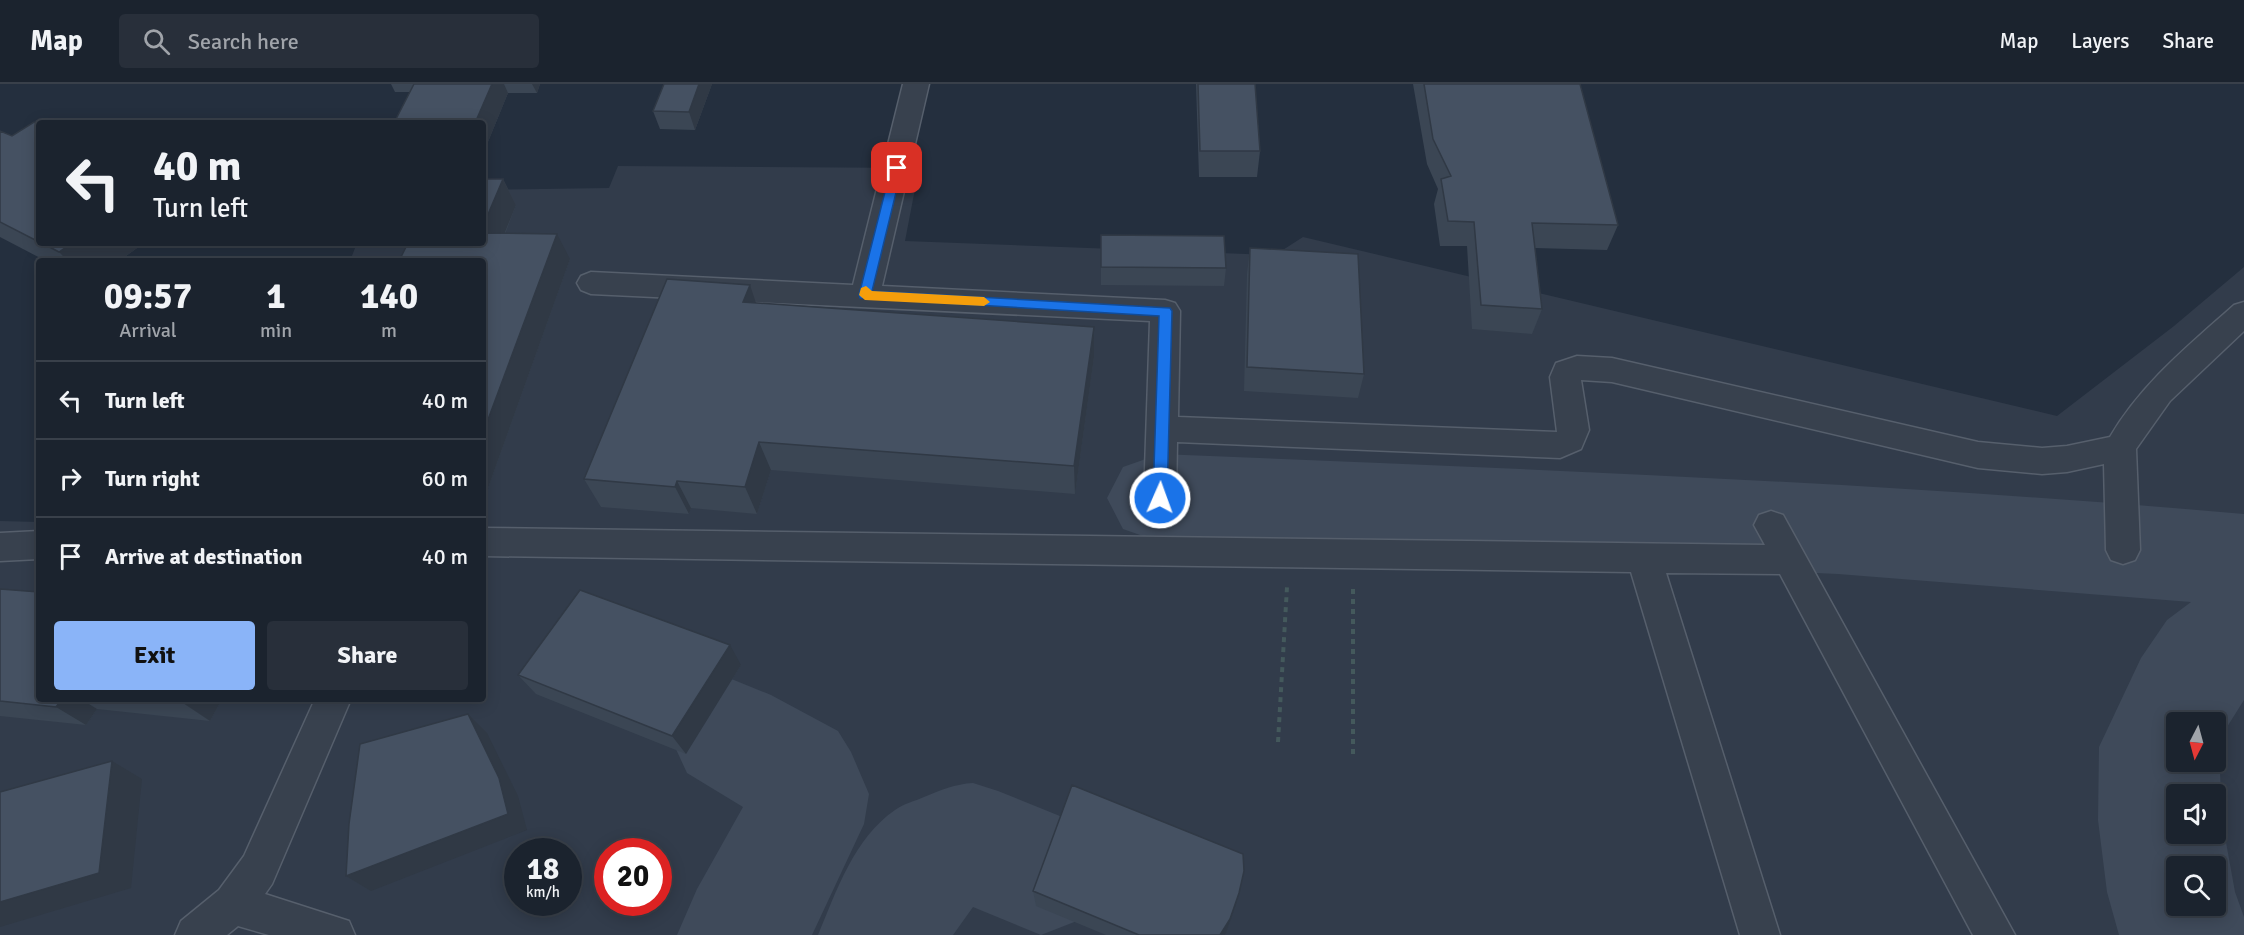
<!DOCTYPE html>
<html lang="en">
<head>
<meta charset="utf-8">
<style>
  :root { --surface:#1b232e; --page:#282f3a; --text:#f1f3f6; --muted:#a0a4aa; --line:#39404a; --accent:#8ab4f8 }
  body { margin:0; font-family:Signika,sans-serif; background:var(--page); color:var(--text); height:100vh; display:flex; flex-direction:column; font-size:22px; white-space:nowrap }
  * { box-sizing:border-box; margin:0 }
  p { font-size:20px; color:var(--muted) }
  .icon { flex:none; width:33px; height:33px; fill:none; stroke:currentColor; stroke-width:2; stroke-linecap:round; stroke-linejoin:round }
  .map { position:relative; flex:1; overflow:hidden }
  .drawer { position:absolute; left:36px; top:174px; width:450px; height:444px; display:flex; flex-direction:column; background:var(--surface); border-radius:6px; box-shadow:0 3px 15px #0003,0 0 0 2px var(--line) }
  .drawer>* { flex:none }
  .guide { position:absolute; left:36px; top:36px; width:450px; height:126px; border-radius:6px; box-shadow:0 3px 15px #0003,0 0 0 2px var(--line); background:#1b232e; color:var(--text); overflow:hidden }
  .needle { width:39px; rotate:186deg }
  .controls { position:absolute; left:2166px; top:628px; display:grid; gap:12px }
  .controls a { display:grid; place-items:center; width:60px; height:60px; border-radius:6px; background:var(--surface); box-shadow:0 3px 15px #0003,0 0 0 2px var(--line); font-size:30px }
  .speed { position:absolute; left:504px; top:754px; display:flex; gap:12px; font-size:30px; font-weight:700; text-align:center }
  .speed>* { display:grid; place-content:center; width:78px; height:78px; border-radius:50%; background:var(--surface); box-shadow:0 3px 15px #0003,0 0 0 2px var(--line); line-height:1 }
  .speed small { font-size:15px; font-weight:400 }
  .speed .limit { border:9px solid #d22; background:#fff; color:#111 }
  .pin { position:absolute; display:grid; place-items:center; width:51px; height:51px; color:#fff; margin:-26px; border-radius:12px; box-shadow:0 3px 9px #0006 }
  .me { position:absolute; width:66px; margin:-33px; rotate:2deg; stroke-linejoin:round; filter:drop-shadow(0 0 4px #0008) }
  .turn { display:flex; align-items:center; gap:21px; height:126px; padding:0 18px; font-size:27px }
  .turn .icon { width:78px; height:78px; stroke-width:2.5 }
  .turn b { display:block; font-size:42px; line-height:51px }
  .eta { display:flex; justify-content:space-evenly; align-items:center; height:102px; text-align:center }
  .eta b { font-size:36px; font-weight:700; line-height:42px }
  .cta { display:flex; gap:12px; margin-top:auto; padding:12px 18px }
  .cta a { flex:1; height:69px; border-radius:6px; background:var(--accent); color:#111; font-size:24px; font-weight:700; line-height:69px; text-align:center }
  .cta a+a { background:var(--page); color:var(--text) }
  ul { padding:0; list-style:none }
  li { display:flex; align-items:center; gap:18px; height:78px; padding:0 18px; border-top:2px solid var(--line) }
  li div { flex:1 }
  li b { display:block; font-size:22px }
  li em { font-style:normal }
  header { display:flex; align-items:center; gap:36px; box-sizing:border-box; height:84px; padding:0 30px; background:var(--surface); border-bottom:2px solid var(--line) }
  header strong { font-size:28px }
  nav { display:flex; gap:33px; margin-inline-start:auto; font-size:21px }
  .search { width:420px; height:54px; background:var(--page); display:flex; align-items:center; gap:15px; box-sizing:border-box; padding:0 21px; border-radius:6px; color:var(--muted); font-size:22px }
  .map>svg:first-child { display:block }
  .airport { fill:#323c4b; fill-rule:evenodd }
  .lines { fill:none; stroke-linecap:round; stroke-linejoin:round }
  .taxiway { fill:#3f4a5a; fill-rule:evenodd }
  .minor-casing { stroke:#565f6c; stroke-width:3 }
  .path { stroke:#44595c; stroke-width:4; stroke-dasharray:5 5; stroke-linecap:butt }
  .minor { fill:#38414e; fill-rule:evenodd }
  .wall { fill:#3b4654 }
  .shaded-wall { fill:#303945 }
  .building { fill:#455162; stroke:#303945; stroke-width:1.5 }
  .route { fill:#1a73e8; stroke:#114b97; stroke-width:1.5 }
  .slow { fill:#f59e0b }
</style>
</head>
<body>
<header>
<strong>Map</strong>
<div class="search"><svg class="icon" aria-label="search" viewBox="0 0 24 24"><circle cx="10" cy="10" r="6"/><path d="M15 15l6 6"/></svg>Search here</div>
<nav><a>Map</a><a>Layers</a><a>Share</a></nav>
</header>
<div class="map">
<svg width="2244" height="851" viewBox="0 0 2244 851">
  <rect width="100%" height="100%" fill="#242f3e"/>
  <path class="airport" d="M618 82 919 84 905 157 1275 171 1303 153 2057 332 2174 242 2244 183V851H0V437L39 438V615H483V177H350L357 159H483V106L609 104ZM2176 639H2216V678H2176ZM2176 711H2216V750H2176ZM518 768H568V819H518ZM608 768H658V819H608ZM2176 783H2216V822H2176Z"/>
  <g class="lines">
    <path class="taxiway" d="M1160 370C1522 385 1883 398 2244 430V616L2227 643 2219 663 2222 736 2235 808 2244 833V851H2119L2107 808 2098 736 2099 663 2141 574 2167 536 2191 518 1838 490 1160 458 1123 445 1107 414 1123 383ZM2176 639H2216V678H2176ZM2176 711H2216V750H2176ZM2176 783H2216V822H2176Z
      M729 594 771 611 838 647 851 668 869 710 864 740 812 851H677L697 805 743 723 687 689 669 650 687 611Z
      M973 699 998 707 1087 743 1106 788 1087 833 1041 851 973 823 953 851H818C836 808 854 754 895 726 903 720 915 717 924 713 941 706 955 700 973 699Z"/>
    <g class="minor-casing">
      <path id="minor" d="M903 0H929L882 202 1165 216 1175 219 1180 227 1178 333 1557 348 1550 293 1556 279 1577 272 1612 274 1978 358 2042 364 2067 362 2110 353C2141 300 2188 262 2234 221L2244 218V247L2170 317 2136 365 2140 466 2135 476 2123 480 2111 476 2106 466 2104 380 2067 388 2042 390 1978 384 1612 298 1581 296 1589 346 1581 365 1560 374 1177 358 1176 414 1172 424 1160 428 1148 424 1144 414 1150 237 591 210 581 206 577 199 581 192 591 188 853 201Z
        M1771 427 1783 431 2015 851H1973L1780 490 1666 489 1780 851H1740L1631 488 483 472V444L1765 461 1754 441 1759 431Z
        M39 447V475L0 477V449Z
        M315 615H351L272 800 265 810 349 837 355 851H269L238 842 227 851H175L181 837 219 806 244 772Z"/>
    </g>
    <path class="path" d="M1353 505V673
      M1278 658 1287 503"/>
    <use href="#minor" class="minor"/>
  </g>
  <path class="wall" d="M391 0H540L537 9H508L483 70V39L410 8H395Z
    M712 0 695 46 660 45 653 27Z
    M1196 0H1255L1260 67 1257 93H1199Z
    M1413 0H1580L1618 141 1607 166 1535 164 1542 225 1532 250 1472 245 1467 162H1440L1434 120 1438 105 1427 80Z
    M39 40V159H144L119 177H46L0 153V47L12 52Z
    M503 95 516 121 505 150 570 175 487 407H483V177Z
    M1250 164 1364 290 1358 314 1244 307 1247 190Z
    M1101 183 1226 184 1224 202 1101 201Z
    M756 219 1094 273 1075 410 771 386 757 430 691 424 689 430 601 423 584 395Z
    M0 505 39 615H222L210 637 97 625 86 641 0 632Z
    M741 581 686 670 536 610 518 591Z
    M1033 807 1235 823 1225 851H1106L1036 822Z"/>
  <path class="shaded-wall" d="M492 0H504L508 9 483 70V39H475Z
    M532 0H540L537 9Z
    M699 0H712L695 46 689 28Z
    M503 95 516 121 494 175 483 155V142Z
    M557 150 570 175 487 407 483 402V349Z
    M72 159H144L119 177H68L59 168Z
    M750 201 760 231 743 218Z
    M1094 243V273L1075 410 1074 382Z
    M759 358 771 386 757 430 745 403Z
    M677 397 691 424 689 430 675 403Z
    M730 561 741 581 686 670 672 652Z
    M62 615H81L97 625 86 641 56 623Z
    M186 615H222L210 637 183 619Z
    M468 630 487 649 518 712 527 746 371 807 346 792Z
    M112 677 142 695 131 804 0 843V818Z
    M1239 809 1235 823 1226 849 1225 851H1220Z"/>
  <path class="building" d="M414 0H492L475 39H394Z
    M664 0H699L689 28 653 27Z
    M1198 0H1255L1260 67H1200Z
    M1424 0H1580L1618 141 1532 139 1542 225 1481 221 1474 138 1448 137 1441 95 1451 92 1433 55Z
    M34 38 39 40V158L0 138V47L12 52Z
    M483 95H503L483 142Z
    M483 149 557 150 483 349V177H399L408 159H483Z
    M1101 151 1224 152 1226 184 1101 183Z
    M42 159H72L59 168Z
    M1250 164 1358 170 1364 290 1247 283Z
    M667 195 750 201 743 218 1094 243 1074 382 759 358 745 403 677 397 675 403 584 395Z
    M0 505 39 508V615H62L56 623 0 617Z
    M580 506 730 561 672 652 518 591Z
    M145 615H186L183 619Z
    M468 630 499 694 508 730 346 792 349 740 360 660Z
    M112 677 99 789 0 818V708Z
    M1072 701 1243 770 1244 787 1239 809 1230 835 1220 851H1139L1033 807Z"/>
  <path class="route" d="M897 80 902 84 872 207 1170 224 1172 227 1167 414 1165 418 1160 419 1153 414 1159 232 860 214 859 211 891 84Z"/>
  <path class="slow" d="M866 202 872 207 984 213 990 218 984 222 865 216 859 211 861 204Z"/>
</svg>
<div class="controls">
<a><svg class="needle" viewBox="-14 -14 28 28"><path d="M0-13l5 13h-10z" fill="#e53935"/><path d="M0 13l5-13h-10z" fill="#a0a4aa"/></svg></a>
<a><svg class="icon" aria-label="sound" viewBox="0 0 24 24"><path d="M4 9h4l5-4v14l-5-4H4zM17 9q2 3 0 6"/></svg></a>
<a><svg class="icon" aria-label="search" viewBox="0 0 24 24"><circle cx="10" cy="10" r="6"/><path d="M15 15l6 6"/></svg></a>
</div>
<div class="speed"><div>18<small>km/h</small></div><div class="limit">20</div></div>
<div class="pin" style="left:897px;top:84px;background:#d93025"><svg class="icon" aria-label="arrive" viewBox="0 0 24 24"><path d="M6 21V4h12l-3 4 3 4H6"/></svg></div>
<svg class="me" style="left:1160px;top:414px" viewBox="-20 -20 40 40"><circle r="17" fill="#1a73e8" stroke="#fff" stroke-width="3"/><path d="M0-11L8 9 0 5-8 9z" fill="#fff"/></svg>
<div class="guide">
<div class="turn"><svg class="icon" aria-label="left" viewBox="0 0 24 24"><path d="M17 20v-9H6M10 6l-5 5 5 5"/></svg><div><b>40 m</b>Turn left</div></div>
</div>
<section class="drawer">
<div class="eta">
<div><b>09:57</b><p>Arrival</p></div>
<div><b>1</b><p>min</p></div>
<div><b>140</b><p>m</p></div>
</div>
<ul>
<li><svg class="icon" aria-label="left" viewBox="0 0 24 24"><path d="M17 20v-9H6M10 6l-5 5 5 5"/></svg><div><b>Turn left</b></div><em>40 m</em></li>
<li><svg class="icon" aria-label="right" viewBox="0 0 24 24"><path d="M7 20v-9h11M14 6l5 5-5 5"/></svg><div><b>Turn right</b></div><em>60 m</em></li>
<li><svg class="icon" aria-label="arrive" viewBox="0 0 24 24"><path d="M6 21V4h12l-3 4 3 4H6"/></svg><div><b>Arrive at destination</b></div><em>40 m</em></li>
</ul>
<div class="cta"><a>Exit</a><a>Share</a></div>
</section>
</div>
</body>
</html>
